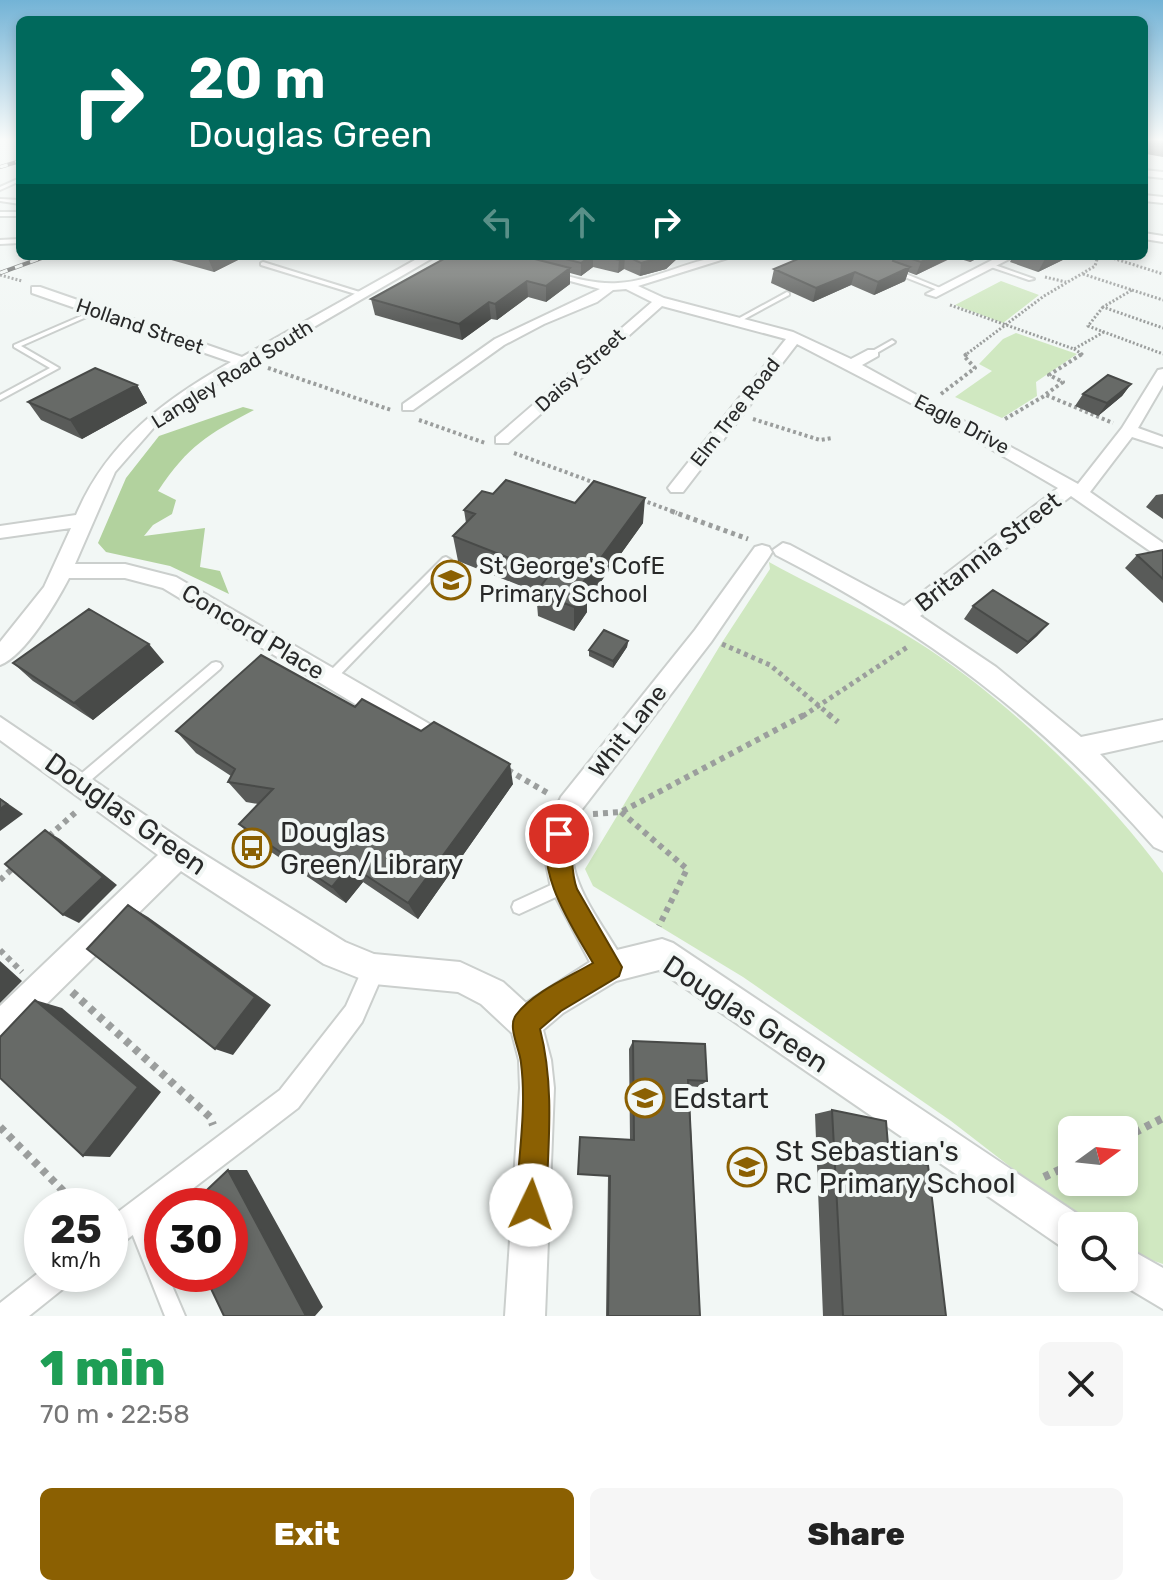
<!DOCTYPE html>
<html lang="en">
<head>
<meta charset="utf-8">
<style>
  :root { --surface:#fff; --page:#f6f6f6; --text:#222; --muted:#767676; --accent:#8b6002 }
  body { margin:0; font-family:Rubik,sans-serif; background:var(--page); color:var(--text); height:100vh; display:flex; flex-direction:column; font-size:30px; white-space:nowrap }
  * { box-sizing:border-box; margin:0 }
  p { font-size:26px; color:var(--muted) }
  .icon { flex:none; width:44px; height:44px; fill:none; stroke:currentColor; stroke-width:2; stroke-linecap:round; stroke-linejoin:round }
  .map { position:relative; height:1316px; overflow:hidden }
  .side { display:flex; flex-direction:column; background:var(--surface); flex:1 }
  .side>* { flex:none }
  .top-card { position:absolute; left:16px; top:16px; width:1132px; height:244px; border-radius:12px; box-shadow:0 4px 12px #0003; background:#00695c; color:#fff; overflow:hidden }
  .needle { width:52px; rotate:75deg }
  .fabs { position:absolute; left:1058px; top:1116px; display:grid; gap:16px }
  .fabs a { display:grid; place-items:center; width:80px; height:80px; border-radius:12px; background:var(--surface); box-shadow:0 4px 12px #0003; font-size:40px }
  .speed { position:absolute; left:24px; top:1188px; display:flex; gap:16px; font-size:40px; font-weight:700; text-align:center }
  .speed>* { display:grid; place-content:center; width:104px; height:104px; border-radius:50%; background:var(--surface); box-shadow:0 4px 12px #0003; line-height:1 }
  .speed small { font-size:20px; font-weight:400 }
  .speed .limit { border:12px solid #d22; background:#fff; color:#111 }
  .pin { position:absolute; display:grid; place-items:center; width:68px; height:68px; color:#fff; margin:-34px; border:4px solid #fff; border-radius:50%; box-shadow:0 2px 8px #0007 }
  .me { position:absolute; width:88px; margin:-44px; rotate:3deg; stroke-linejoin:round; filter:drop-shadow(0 0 6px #0008) }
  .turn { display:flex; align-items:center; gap:28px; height:168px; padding:0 40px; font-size:36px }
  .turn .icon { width:104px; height:104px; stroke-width:2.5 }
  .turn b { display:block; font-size:56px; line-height:68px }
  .lanes { display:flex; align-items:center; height:76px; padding:0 40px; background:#0003; justify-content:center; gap:40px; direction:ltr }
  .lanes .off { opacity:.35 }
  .round { display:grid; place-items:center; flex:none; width:84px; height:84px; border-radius:12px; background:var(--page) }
  .headline { display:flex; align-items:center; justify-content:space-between; height:136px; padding:0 40px }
  h1 { font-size:48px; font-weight:800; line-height:60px; color:#1e9e55 }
  .primary-button { display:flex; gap:16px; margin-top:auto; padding:16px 40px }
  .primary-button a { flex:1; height:92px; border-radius:12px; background:var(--accent); color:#fff; font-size:32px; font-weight:800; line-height:92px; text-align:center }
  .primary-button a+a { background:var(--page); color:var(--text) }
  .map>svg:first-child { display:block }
  .green { fill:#d0e8c1; fill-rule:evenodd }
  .forest { fill:#b2d29e }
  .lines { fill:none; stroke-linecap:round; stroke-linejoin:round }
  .service-casing { stroke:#cbcfcd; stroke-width:4 }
  .pedestrian-casing { stroke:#cbcfcd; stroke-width:4 }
  .minor-casing { stroke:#cbcfcd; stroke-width:4 }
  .path-far4 { stroke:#9b9e9d; stroke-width:3; stroke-dasharray:2 2; stroke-linecap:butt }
  .path-far3 { stroke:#9b9e9d; stroke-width:4; stroke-dasharray:3 3; stroke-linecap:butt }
  .path-far2 { stroke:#9b9e9d; stroke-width:5; stroke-dasharray:4 4; stroke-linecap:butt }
  .path-far1 { stroke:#9b9e9d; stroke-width:6; stroke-dasharray:5 5; stroke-linecap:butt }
  .path { stroke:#9b9e9d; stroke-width:8; stroke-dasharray:6 6; stroke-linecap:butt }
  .service { fill:#fff; fill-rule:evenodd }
  .pedestrian { fill:#fff; fill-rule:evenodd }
  .minor { fill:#fff; fill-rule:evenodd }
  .rail-casing { stroke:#656766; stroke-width:4 }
  .rail { stroke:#f2f7f5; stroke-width:3; stroke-dasharray:8; stroke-linecap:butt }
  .wall { fill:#595b59 }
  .shaded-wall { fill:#484a48 }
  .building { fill:#676a67; stroke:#484a48; stroke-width:2 }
  .route { fill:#8b6002; stroke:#5a3e01; stroke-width:2 }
  .labels { text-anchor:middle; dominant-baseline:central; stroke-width:8; stroke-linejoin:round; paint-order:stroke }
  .far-street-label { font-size:20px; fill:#282929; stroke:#f2f7f5 }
  .street-label { font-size:24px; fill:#282929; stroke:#f2f7f5 }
  .poi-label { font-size:24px; fill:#282929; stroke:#f2f7f5; text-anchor:start }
  .near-street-label { font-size:28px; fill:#282929; stroke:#f2f7f5 }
  .near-poi-label { font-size:28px; fill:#282929; stroke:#f2f7f5; text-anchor:start }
</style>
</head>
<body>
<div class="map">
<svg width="1163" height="1316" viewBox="0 0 1163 1316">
  <rect width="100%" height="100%" fill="#f2f7f5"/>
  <path class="green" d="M1001 281 1039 295 1003 323 955 305Z
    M1016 333 1077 354 1036 382 1037 396 1002 418 955 397 992 371 979 364 1003 339Z
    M769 562C829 595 895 623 950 664 1024 717 1110 800 1163 873V1264L1145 1258 1124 1245V1226H1095L1047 1195 951 1121 743 977 593 886 585 869 721 644 770 569ZM1072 1130H1124V1182H1072Z"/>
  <path class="forest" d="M243 407 254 410C207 435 189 445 158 491L176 500 172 514 153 525 144 536 205 528 200 567 220 571 229 594 170 566 106 552 98 543 126 478 159 436Z"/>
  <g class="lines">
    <g class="service-casing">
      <path id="service" d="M20 178V181L0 190V187Z
        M0 199 20 200V204L0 201Z
        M0 212H20V216H0Z
        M20 239V243L0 244V240Z
        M263 262 366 294 367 295 362 296 261 265V263Z
        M988 264H992L1034 279 1029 280 988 266Z
        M892 270H896L945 290 940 291 892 272Z
        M787 292 789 293V295L739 322 734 321Z
        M95 310 100 311 21 346 59 368 0 400V395L50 368 14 347V345Z
        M892 340 895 342 894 343 875 354 869 353Z
        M446 557 451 560 449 562 334 681H326L324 678 326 675 443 558Z
        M216 662 220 663 222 666 220 669 84 786 80 788 76 786 74 782 76 778 212 663Z
        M564 879 569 881 571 886 569 891 519 914 514 912 512 907 514 902Z
        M135 1209 141 1212 162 1261V1274H167L185 1316H165L126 1218 129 1212Z"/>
    </g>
    <g class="pedestrian-casing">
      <path id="pedestrian" d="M374 958 382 961 385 969 362 1022 298 1108 170 1206H162V1212L120 1245 110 1248V1218L280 1090 346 1006 366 961Z
        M42 1270V1274H73L69 1284 29 1316H0V1303Z"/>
    </g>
    <g class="minor-casing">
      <path id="minor" d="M1144 170 1163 172V178L1144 176Z
        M1144 195 1163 197V203L1144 201Z
        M1144 233 1163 236V242L1144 239Z
        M422 256H436L221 381 156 425 115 472 75 564H125L176 577 438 729 441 736 438 743 429 746 420 743 163 588 125 578H69C57 601 25 656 0 665V642L44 587 71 528 0 538V526L76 515C107 442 164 400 231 362L32 293V287H40L242 357Z
        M477 256C525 256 572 286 618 283 657 281 693 256 734 256L638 286 664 298 793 332 851 359 868 350H878V356L862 365 1078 484 1122 428 1158 370 1163 369V385L1138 428 1163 437V447L1132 437 1090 492 1163 543V560L1071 496 920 616 996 667 1081 737 1163 720V740L1100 754 1163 819V851L1154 847C1043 721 925 631 776 555L773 550 783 543 790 545 904 606 1058 488 926 411 797 344 683 492H671L668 488 671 484 786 339 662 306 508 443H496V437L652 302 626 289 613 290 597 302 544 324 504 345 413 410H403V404L495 339 600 289Z
        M1000 256H1015L936 297 926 294Z
        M762 545 769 547 772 552 769 557 711 642 579 813C556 866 591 907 617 950L662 939 673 943 1085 1219 1088 1226H1072V1251L1059 1245 659 970 616 981 563 1013 543 1030 551 1060 554 1088 545 1316H505L520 1088 519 1060 512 1033 481 1004 458 992 374 984 324 964 181 871 11 1039 0 1044V1006L158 855 0 740V717L189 845 345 942 374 954 460 962 503 982 526 1003 590 962 551 888 544 853 549 823 561 797 695 630 755 547Z
        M1124 1246 1163 1268V1309L1111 1278H1124Z"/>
    </g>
    <path class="path-far4" d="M1106 256 1163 274
      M1083 274 1132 290 1103 307 1163 328
      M0 275 22 281
      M1045 277 1066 282
      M1132 290 1163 300
      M950 305 1074 349 1104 332
      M1103 307 1088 326 1163 354
      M1074 349 1082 354 1079 356
      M964 356 1044 296 1095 266 1098 256"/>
    <path class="path-far3" d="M268 368 391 410
      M941 394 975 368 964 356 967 354
      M1046 394 1063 382 1049 375 1082 354
      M753 419 820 440 832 438
      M1005 419 1046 395 1113 423
      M419 420 485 443
      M514 453 598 484
      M642 500 677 513"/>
    <path class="path-far2" d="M671 511 748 539
      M722 644 770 665 831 716
      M803 716 909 646"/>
    <path class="path-far1" d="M828 714 838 722
      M508 770 551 795
      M621 812 687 869 659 926
      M593 814 621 812 806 714
      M49 836 77 811
      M0 880 14 867
      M0 950 22 972"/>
    <path class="path" d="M72 992 210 1117 213 1125
      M0 1127 78 1206
      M1124 1138 1163 1118
      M1044 1177 1072 1164"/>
    <use href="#service" class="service"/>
    <use href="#pedestrian" class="pedestrian"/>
    <use href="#minor" class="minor"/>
    <g class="rail-casing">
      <path id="rail" d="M0 167 20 161
        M0 273 47 256"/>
    </g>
    <use href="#rail" class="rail"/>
  </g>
  <path class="wall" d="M1144 140H1163V157L1146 154V149H1144Z
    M157 256H246L214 272Z
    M449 256H680L666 269 640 276 624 269 618 273 593 267 581 276 570 273V284L546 302 528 297 497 320 491 319 462 340 375 315 371 299Z
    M805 256H982L970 262 954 257 916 275 908 272 905 281 874 295 851 285 813 302 771 283 774 269Z
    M1013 256H1071L1038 272 1010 262Z
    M1131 384 1122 396 1098 416 1075 406 1083 394Z
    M137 385 147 403 82 439 41 420 28 402Z
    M493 494 575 503 643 523 587 601V612L574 631 538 616 536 592 458 561 453 536 466 523 464 510Z
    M1163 494V519L1146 507 1156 495Z
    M1163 550V603L1125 568 1137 555Z
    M973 606 1048 624 1037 636 1017 654 964 619Z
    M628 641 627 647 613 668 589 656V650Z
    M164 662 93 720 33 681 13 663Z
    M355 707 513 784 418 919 363 882 346 903 258 843 239 824 258 804 246 802 228 782 231 776 196 753 176 731Z
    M633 1041 707 1081 698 1087 689 1086 700 1316H606L608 1176 630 1140 629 1049Z
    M832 1110 889 1157 946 1316H823L815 1114Z"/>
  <path class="shaded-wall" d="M207 256H246L214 272Z
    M591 256H593V267L581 276V263Z
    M625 256 624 269 618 273 619 260Z
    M666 256H680L666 269 640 276 641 263Z
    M933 256H954L916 275 921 262Z
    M973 256H982L970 262Z
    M1051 256H1071L1038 272 1045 259Z
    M910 267 905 281 874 295 878 282Z
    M570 268V284L546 302V286Z
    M855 272 851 285 813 302 816 288Z
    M527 281 528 297 497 320 495 304Z
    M489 302 491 319 462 340 459 324Z
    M1131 384 1122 396 1098 416 1107 403Z
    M137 385 147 403 82 439 70 420Z
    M645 498 643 523 587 601V612L574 631V607L581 585Z
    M1048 624 1037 636 1017 654 1028 642Z
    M628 641 627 647 613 668V661Z
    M149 644 164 662 93 720 74 703Z
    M510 764 513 784 418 919 408 903Z
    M0 798 23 814 0 831Z
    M45 830 60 839 117 885 79 923 63 915Z
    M350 865 363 882 346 903 332 887Z
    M128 905 148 917 271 1005 233 1055 215 1049Z
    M0 961 22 981 0 1003Z
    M35 1000 62 1008 161 1092 110 1157 83 1156Z
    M228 1170H247L323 1307 315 1316H306Z"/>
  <path class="building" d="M449 256H523L570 268 546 286 527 281 495 304 489 302 459 324 371 299Z
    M554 256H591L581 263Z
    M601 256H624L619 260Z
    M626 256H666L641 263Z
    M805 256H895L893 261 910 267 878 282 855 272 816 288 774 269Z
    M902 256H933L921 262Z
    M1036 256H1051L1045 259Z
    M95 368 137 385 70 420 28 402Z
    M1108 375 1131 384 1107 403 1083 394Z
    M506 480 575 503 594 481 645 498 581 585 588 588 574 607 536 592 547 578 539 575 542 571 453 536 475 514 464 510 482 491 493 494Z
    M1163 550V579L1137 555Z
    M993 590 1048 624 1028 642 973 606Z
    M89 609 149 644 74 703 13 663Z
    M604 630 628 641 613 661 589 650Z
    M261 655 355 707 362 699 421 731 434 722 510 764 408 903 350 865 332 887 239 824 273 789 228 782 235 769 176 731Z
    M0 799 7 804 0 809Z
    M45 830 103 877 63 915 5 864Z
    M128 905 255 997 215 1049 87 949Z
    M35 1000 138 1087 83 1156 0 1078V1037Z
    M633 1041 705 1044 707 1081 688 1080 700 1316H608L610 1176 578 1174 580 1137 634 1140Z
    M832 1110 886 1121 889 1157 928 1165 946 1316H843Z
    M228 1170 306 1316H224L204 1274H230V1206H190Z"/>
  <linearGradient id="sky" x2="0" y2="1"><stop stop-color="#73b3d6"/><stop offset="0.43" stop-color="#f9fbfa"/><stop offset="1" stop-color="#f9fbfa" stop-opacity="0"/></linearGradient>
  <rect width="1163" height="324" fill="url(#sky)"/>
  <path class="route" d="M559 823 566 826C575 846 569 869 577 889L622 967 619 976 561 1011 540 1029C555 1087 548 1146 546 1205L541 1216 531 1220 520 1216 516 1205C518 1159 527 1109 521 1063 520 1049 507 1027 516 1015 533 992 569 977 593 963 573 928 532 869 551 826Z"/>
  <defs>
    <g id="school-ring" transform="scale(2)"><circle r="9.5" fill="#f2f7f5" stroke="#8b6002" stroke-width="1.5"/><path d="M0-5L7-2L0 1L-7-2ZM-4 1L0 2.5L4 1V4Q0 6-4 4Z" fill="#8b6002"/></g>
    <g id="bus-ring" transform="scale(2)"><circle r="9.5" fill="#f2f7f5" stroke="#8b6002" stroke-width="1.5"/><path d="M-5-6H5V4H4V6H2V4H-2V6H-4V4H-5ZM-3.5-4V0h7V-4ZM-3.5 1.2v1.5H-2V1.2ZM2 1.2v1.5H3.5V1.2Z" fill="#8b6002"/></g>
  </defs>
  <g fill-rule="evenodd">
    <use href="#school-ring" x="451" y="580"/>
    <use href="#bus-ring" x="252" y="848"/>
    <use href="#school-ring" x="645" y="1098"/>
    <use href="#school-ring" x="747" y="1167"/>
  </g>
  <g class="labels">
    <g class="far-street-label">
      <text transform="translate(140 326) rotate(19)">Holland Street</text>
      <text transform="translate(580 370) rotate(-42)">Daisy Street</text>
      <text transform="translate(232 374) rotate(-32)">Langley Road South</text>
      <text transform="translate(735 412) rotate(-52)">Elm Tree Road</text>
      <text transform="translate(962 424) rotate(28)">Eagle Drive</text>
    </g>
    <g class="street-label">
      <text transform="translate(988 552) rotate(-38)">Britannia Street</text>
      <text transform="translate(253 632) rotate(31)">Concord Place</text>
      <text transform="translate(628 731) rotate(-52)">Whit Lane</text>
    </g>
    <g class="poi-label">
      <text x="479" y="566">St George's CofE<tspan x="479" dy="28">Primary School</tspan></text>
    </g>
    <g class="near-street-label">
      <text transform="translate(126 814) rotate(35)">Douglas Green</text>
      <text transform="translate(746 1014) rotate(33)">Douglas Green</text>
    </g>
    <g class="near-poi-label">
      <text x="280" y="832">Douglas<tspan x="280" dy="32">Green/Library</tspan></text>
      <text x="673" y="1098">Edstart</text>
      <text x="775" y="1151">St Sebastian's<tspan x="775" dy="32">RC Primary School</tspan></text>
    </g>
  </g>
</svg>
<div class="fabs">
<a><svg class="needle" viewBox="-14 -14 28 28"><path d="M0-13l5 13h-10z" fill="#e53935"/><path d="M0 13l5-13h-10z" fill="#767676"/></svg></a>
<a><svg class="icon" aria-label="search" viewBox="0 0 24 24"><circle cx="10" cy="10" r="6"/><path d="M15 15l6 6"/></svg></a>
</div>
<div class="speed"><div>25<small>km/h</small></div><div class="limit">30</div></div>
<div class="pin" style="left:559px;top:834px;background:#d93025"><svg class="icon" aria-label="arrive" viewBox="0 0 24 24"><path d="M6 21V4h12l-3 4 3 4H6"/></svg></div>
<svg class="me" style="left:531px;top:1205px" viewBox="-20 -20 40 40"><circle r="19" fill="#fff"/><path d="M0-13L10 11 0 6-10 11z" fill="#8b6002"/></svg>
<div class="top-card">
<div class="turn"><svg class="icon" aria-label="right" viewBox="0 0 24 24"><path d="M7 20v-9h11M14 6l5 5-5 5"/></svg><div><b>20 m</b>Douglas Green</div></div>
<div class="lanes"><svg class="icon off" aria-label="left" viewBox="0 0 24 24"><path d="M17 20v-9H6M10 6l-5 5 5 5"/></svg><svg class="icon off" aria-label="ahead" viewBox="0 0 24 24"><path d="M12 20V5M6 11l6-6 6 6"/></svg><svg class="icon" aria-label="right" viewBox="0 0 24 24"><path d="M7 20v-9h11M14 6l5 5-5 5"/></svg></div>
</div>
</div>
<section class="side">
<div class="headline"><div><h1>1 min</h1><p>70 m · 22:58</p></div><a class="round"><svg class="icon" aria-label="close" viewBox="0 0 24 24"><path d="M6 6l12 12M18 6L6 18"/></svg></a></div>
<div class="primary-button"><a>Exit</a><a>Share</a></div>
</section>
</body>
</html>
